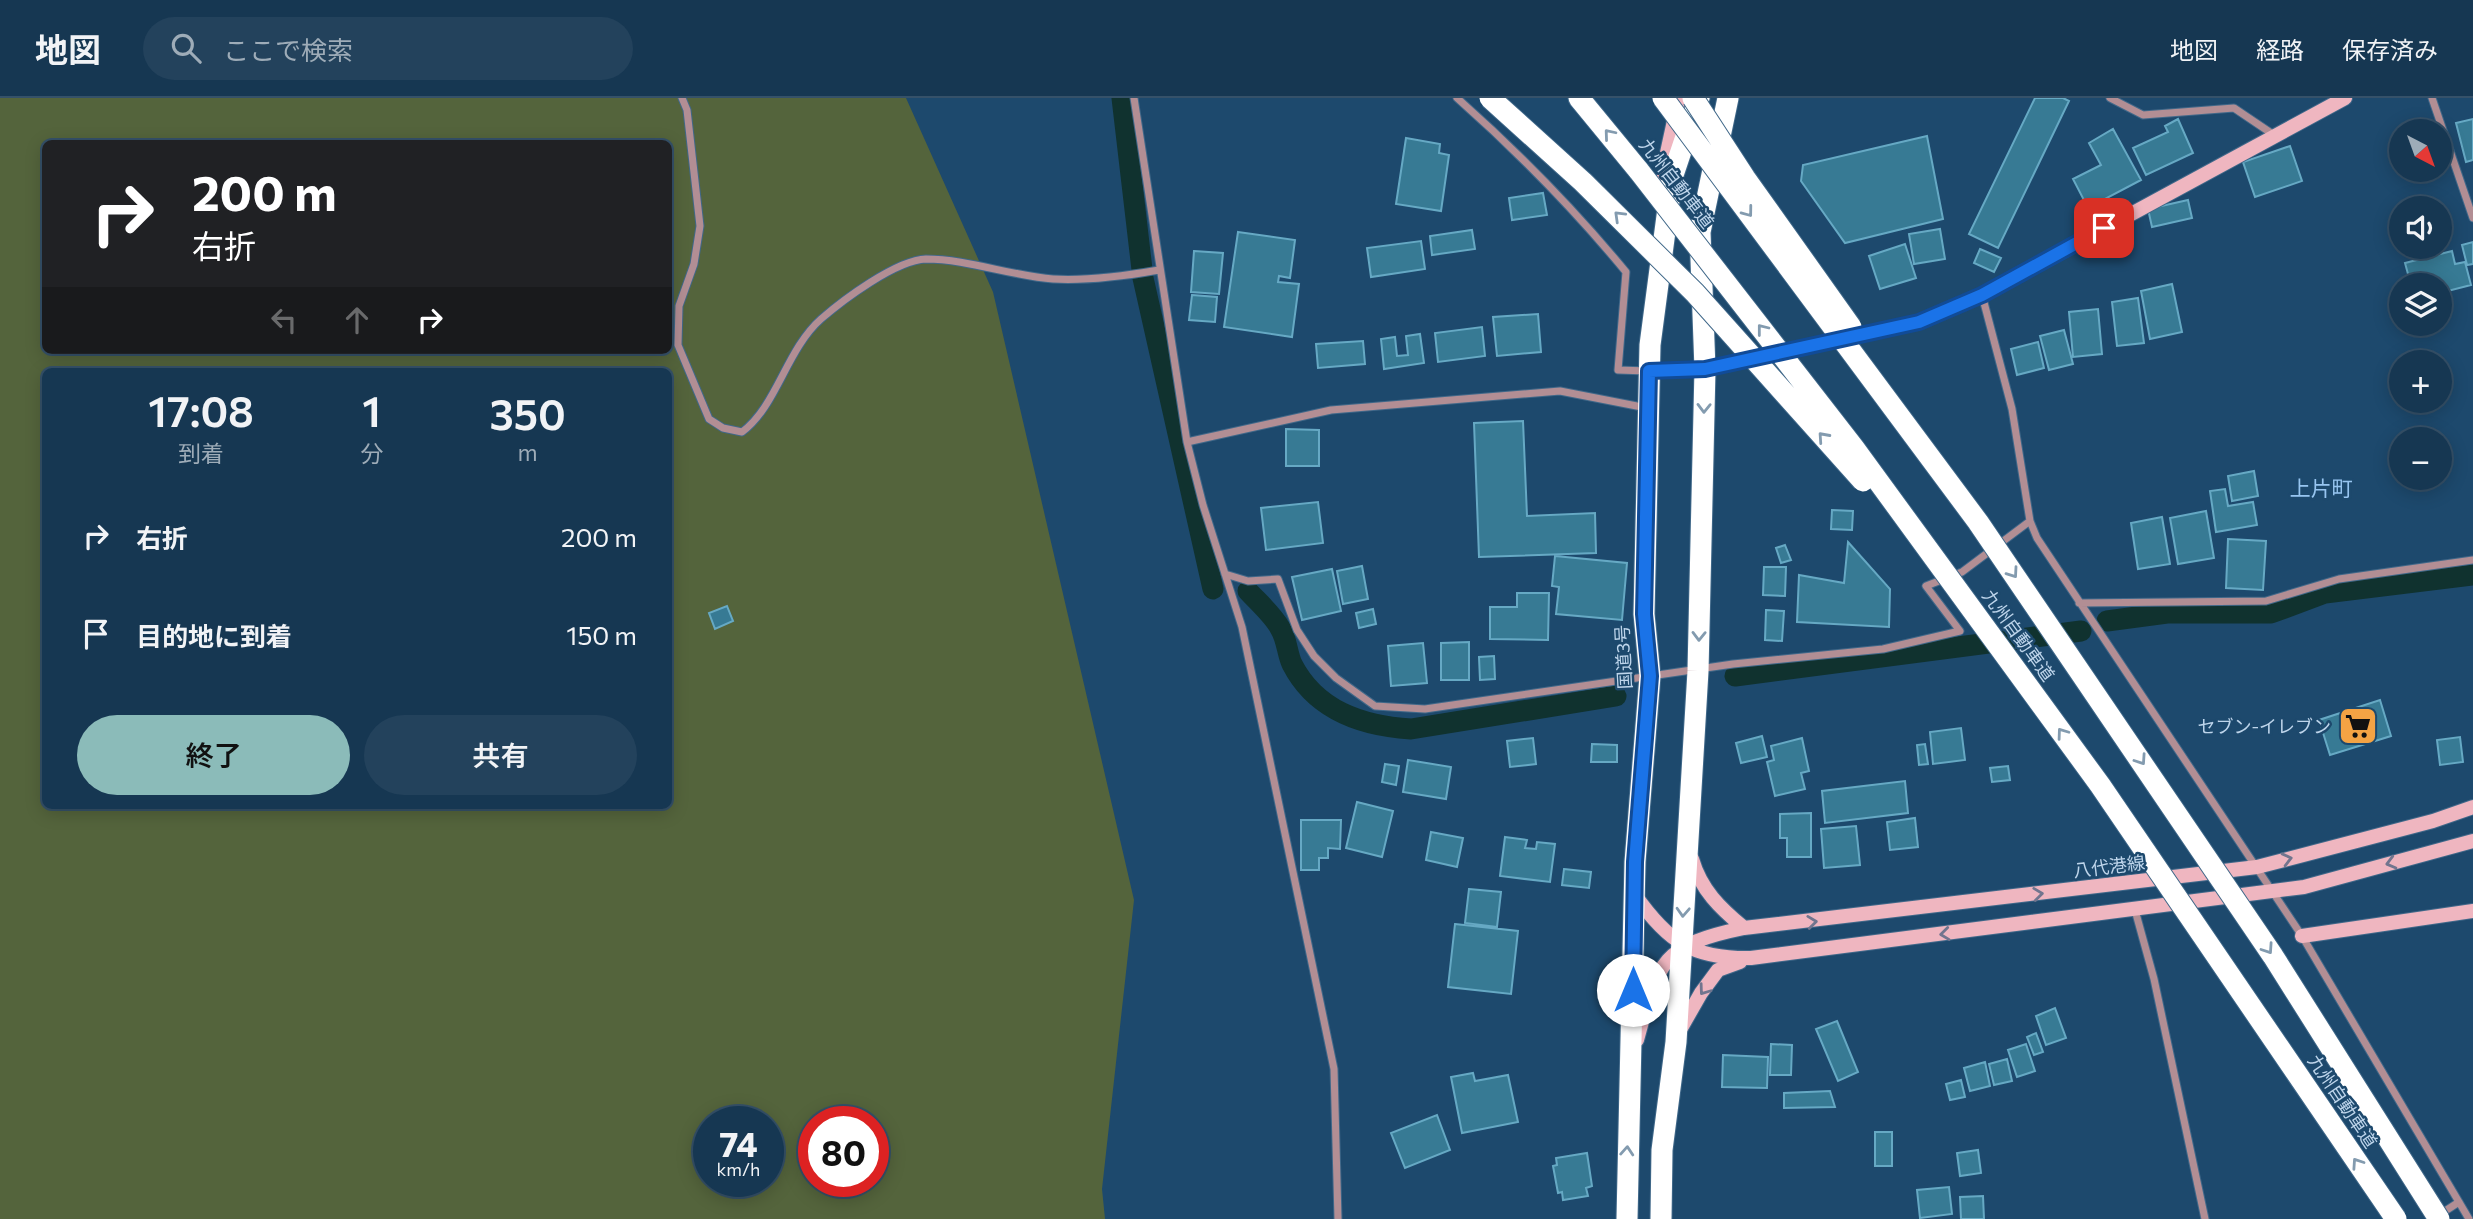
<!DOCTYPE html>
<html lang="ja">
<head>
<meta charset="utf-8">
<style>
  :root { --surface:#163752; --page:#23425c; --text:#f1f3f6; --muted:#9eacb8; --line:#355169; --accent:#8bbbb9 }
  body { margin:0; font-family:Commissioner,"Noto Sans JP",sans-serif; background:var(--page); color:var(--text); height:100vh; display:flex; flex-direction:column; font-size:26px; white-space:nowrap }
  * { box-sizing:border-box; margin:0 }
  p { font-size:23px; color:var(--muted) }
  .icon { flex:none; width:38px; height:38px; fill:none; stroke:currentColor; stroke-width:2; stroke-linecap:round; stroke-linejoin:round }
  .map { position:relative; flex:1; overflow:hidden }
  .sheet { position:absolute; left:42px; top:270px; width:630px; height:441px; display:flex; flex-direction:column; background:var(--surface); border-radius:10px; box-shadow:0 4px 18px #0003,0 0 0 2px var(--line) }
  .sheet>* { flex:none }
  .guide { position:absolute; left:42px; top:42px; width:630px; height:214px; border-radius:10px; box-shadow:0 4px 18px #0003,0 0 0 2px var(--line); background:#202124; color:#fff; overflow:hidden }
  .needle { width:46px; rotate:139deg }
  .tools { position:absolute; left:2389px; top:21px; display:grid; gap:14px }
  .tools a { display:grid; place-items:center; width:63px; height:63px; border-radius:50%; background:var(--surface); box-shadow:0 4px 18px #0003,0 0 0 2px var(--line); font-size:35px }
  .speed { position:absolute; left:693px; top:1008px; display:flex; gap:14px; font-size:35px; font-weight:700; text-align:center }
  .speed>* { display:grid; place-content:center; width:91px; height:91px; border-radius:50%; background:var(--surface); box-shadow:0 4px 18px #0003,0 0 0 2px var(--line); line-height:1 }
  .speed small { font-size:18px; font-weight:400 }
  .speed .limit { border:10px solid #d22; background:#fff; color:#111 }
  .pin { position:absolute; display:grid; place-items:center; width:60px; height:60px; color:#fff; margin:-30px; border-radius:14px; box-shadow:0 4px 10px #0006 }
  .me { position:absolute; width:77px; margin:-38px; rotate:0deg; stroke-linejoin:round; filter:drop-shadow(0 0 5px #0008) }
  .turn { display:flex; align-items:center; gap:24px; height:147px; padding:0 35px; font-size:32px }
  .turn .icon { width:91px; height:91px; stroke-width:2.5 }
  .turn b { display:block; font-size:49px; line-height:60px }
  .lanes { display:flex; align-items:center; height:66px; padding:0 35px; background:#0003; justify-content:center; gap:35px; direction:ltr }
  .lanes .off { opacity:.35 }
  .eta { display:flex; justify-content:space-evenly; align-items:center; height:119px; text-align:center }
  .eta b { font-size:42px; font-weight:600; line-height:49px }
  .primary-button { display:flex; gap:14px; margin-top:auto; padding:14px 35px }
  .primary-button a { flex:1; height:80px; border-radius:42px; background:var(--accent); color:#111; font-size:28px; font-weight:600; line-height:80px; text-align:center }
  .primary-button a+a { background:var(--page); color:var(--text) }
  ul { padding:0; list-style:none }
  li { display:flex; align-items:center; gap:21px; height:98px; padding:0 35px }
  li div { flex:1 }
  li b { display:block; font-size:26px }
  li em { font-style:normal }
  header { display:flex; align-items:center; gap:42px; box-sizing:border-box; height:98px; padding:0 35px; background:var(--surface); border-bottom:2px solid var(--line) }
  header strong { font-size:33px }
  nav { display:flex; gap:38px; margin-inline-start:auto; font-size:24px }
  .search { width:490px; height:63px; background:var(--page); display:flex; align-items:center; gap:18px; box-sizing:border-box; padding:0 24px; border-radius:38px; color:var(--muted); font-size:26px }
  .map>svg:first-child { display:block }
  .green { fill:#54643c; fill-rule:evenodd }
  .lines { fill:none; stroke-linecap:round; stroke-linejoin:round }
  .canal { stroke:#10322f; stroke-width:21 }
  .building { fill:#377a94; stroke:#66a9c4; stroke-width:2 }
  .street-casing { stroke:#406889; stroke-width:9 }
  .secondary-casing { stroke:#406889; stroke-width:16 }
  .highway-casing { stroke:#406889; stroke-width:23 }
  .street { stroke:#b28e94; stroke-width:7 }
  .secondary { stroke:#efb6c0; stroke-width:14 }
  .highway { stroke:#fff; stroke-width:21 }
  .highway-bridge-casing { stroke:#406889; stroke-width:23; stroke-linecap:butt }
  .highway-bridge { stroke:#fff; stroke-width:21 }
  .oneway { stroke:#839baf }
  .oneway2 { stroke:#71758e }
  .route-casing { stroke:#114b97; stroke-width:18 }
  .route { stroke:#1a73e8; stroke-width:12 }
  .labels { text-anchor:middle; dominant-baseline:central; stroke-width:5; stroke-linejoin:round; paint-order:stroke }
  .street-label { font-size:18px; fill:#bed5eb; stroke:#1d496d }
  .poi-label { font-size:18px; fill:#bed5eb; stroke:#1d496d; text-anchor:end }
  .quarter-label { font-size:21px; fill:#97c5f0; stroke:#1d496d }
</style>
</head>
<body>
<header>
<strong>地図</strong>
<div class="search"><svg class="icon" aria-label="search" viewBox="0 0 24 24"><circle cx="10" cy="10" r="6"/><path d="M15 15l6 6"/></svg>ここで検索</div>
<nav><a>地図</a><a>経路</a><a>保存済み</a></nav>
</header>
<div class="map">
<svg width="2473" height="1121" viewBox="0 0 2473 1121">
  <rect width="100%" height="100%" fill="#1d496d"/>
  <path class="green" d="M0 0H906L993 194 1134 802 1102 1091 1105 1121H0ZM46 46H668V252H46ZM46 273H668V707H46ZM709 1024H768V1083H709ZM814 1024H873V1083H814Z"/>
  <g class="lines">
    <path class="canal" d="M1122 0 1143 180 1213 491
      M1248 493C1258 504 1273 517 1280 530 1287 541 1287 555 1292 566 1316 613 1362 628 1411 631L1616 598
      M2107 523 2167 515H2271L2325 495 2473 477
      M1735 578 2081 533"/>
  </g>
  <path class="building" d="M2035 0H2063L2069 3 1998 150 1969 136Z
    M2178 21 2193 55 2146 77 2133 50 2168 34 2165 28Z
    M2473 21V62L2466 64 2456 25Z
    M2113 31 2141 82 2088 110 2073 81 2101 67 2089 45Z
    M1927 38 1943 121 1845 145 1801 83 1803 67Z
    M1406 40 1440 46 1439 55 1449 57 1441 113 1396 106Z
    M2290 48 2302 83 2255 99 2243 64Z
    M1543 95 1547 117 1512 122 1509 100Z
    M2188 102 2192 120 2152 129 2148 111Z
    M1940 131 1945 161 1914 166 1909 136Z
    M1472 132 1475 151 1432 157 1430 138Z
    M1238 134 1295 142 1290 180 1279 178 1278 184 1299 186 1292 239 1224 229Z
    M1421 143 1425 171 1371 179 1367 150Z
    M2473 144V166L2467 167 2462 147Z
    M1905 146 1916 180 1880 191 1869 158Z
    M1980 151 2001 160 1994 174 1974 165Z
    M1194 153 1223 155 1219 196 1191 194Z
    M2452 153 2455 166 2465 164 2471 187 2440 195V187H2411L2405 165Z
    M2172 186 2182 234 2150 241 2141 193Z
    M1192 197 1217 199 1215 224 1189 222Z
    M2138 200 2144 245 2117 248 2112 204Z
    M2098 211 2102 256 2073 259 2069 214Z
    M1538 216 1541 254 1497 258 1493 219Z
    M1482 229 1485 258 1438 264 1435 235Z
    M2064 232 2073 266 2049 272 2040 238Z
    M1420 236 1424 265 1384 271 1381 241 1395 239 1397 258 1408 257 1406 238Z
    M1363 243 1365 266 1318 270 1316 246Z
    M2038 244 2044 270 2017 277 2011 251Z
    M1523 323 1527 418 1595 415 1596 455 1479 459 1474 325Z
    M1286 331 1319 332V368H1286Z
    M2254 373 2258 398 2232 403 2228 378Z
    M2225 391 2228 408 2253 404 2257 427 2216 434 2210 393Z
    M1318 404 1323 445 1266 452 1261 410Z
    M1832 412 1853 413 1852 432 1831 431Z
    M2206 413 2214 460 2178 466 2170 420Z
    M2162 419 2170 466 2138 471 2131 425Z
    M2228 441 2266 443 2263 492 2226 490Z
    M1848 444 1890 491 1889 529 1797 524 1799 477 1844 485Z
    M1785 447 1791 462 1781 465 1776 450Z
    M1555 458 1627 465 1622 522 1556 516 1559 489 1552 488Z
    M1362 468 1368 501 1343 506 1337 473Z
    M1764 469H1786L1785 498 1763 497Z
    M1332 471 1341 513 1302 522 1292 479Z
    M1517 495H1549L1548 542 1490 541V509H1517Z
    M727 508 733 523 715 531 709 515Z
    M1373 511 1376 526 1359 530 1356 515Z
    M1766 512 1784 513 1782 543 1765 542Z
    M1469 544V582H1441V545Z
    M1423 545 1427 585 1391 588 1388 548Z
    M1494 558 1495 581 1480 582 1479 559Z
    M2380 602 2391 638 2330 657 2319 622Z
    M1961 630 1965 662 1933 666 1930 634Z
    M1762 638 1767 659 1741 665 1736 645Z
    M2460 639 2463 664 2440 667 2437 642Z
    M1533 640 1536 666 1510 669 1507 643Z
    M1802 640 1809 673 1801 675 1805 691 1775 698 1767 664 1774 662 1771 648Z
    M1592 646 1617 647V664H1591Z
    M1925 646 1928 666 1919 667 1917 647Z
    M1408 662 1451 669 1446 701 1403 694Z
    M1385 666 1399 668 1396 687 1382 684Z
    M2008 668 2010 682 1992 684 1990 670Z
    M1905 683 1908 715 1825 725 1822 693Z
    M1357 704 1393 713 1382 759 1346 750Z
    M1811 715V759H1787V740H1780V716Z
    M1915 720 1918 749 1890 752 1887 724Z
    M1301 722H1341L1340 751 1328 750V760H1319V772H1301Z
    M1856 728 1860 767 1824 770 1821 731Z
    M1431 734 1463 740 1457 769 1426 762Z
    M1505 739 1527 742 1525 750 1536 751 1537 744 1555 746 1550 784 1500 778Z
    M1564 771 1591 774 1589 790 1562 787Z
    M1469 791 1501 794 1497 829 1465 825Z
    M1455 826 1518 833 1511 896 1448 889Z
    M2055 910 2066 940 2046 947 2036 918Z
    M1837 923 1858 974 1838 983 1816 931Z
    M2036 935 2043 954 2034 957 2027 939Z
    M1771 946 1792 947 1791 977H1770Z
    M2026 946 2035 973 2017 979 2008 952Z
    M1723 957 1768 959 1767 990 1722 989Z
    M2007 961 2012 983 1994 987 1989 966Z
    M1985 964 1990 988 1970 993 1964 970Z
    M1473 975 1475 983 1508 977 1518 1024 1462 1035 1451 979Z
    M1961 982 1965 999 1950 1002 1946 986Z
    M1830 993 1835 1009 1784 1010V995Z
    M1437 1017 1450 1052 1405 1070 1391 1035Z
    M1875 1034H1892V1068H1875Z
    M1978 1052 1981 1075 1960 1078 1957 1055Z
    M1587 1055 1592 1088 1586 1090 1588 1098 1563 1102 1562 1094 1558 1095 1553 1068 1557 1067 1556 1060Z
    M1949 1089 1952 1116 1920 1120 1917 1092Z
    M1983 1098 1984 1121H1961L1960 1099Z"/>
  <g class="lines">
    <g class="street-casing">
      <path id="street" d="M682 0 687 12 700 128 694 166 679 208 678 247 709 321 723 330 742 334C777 308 786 252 821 221 843 202 896 162 926 161 967 161 1012 178 1053 181 1088 183 1125 178 1159 172
        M1134 0 1187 344 1203 407 1242 529 1334 971 1338 1121
        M1457 0C1518 54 1574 111 1626 174L1618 272 1648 273
        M2110 0 2143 17 2234 10 2274 37
        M2432 0 2473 120
        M1982 197 2012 311 2030 423 2037 440 2302 838 2469 1121
        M1187 344 1331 312 1560 293 1647 310
        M1225 476 1248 483 1278 481 1297 532 1314 558 1336 580 1375 608 1425 611 1733 566 1883 551 1960 533 1926 488 1962 474 2030 423
        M2079 505 2266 503 2339 481 2473 462
        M2135 812 2154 881 2205 1121
        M2439 1117 2459 1104"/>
    </g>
    <g class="secondary-casing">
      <path id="secondary" d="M1663 88 1665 64 1679 0
        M1649 273 1705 271 1919 224 1982 197 2345 0
        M1692 761C1701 792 1720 810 1744 830
        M1635 797C1668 844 1693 861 1751 860L2304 789 2473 743
        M2302 838 2473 813
        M1681 930 1701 895 1718 872 1740 864
        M1637 942C1658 864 1661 847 1744 830L2257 769 2433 723 2473 709"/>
    </g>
    <g class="highway-casing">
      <path id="highway" d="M1579 0 1639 73
        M1627 1121 1635 764 1650 578 1644 516 1650 247 1672 80 1699 0
        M1661 1121 1662 1052 1676 944 1698 573 1705 271 1700 134 1728 0"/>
    </g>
    <use href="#street" class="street"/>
    <use href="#secondary" class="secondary"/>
    <use href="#highway" class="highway"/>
    <g class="highway-bridge-casing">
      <path id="highway-bridge" d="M1490 0 1583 84 1695 195 1863 383
        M1663 0 1978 424 2273 858 2439 1121
        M1693 0 1745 80 1851 229
        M1639 73 1854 350 2100 687 2396 1121"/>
    </g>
    <use href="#highway-bridge" class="highway-bridge"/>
  </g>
  <defs><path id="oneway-chevron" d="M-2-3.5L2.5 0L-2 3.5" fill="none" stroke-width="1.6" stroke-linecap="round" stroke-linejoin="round" transform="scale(1.75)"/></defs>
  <g class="oneway">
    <use href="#oneway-chevron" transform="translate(1609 36) rotate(-130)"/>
    <use href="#oneway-chevron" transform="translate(1748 114) rotate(53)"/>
    <use href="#oneway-chevron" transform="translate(1619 118) rotate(-136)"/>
    <use href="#oneway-chevron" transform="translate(1762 231) rotate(-128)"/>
    <use href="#oneway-chevron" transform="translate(1704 310) rotate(91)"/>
    <use href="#oneway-chevron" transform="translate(1823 339) rotate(-132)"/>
    <use href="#oneway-chevron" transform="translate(2013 475) rotate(55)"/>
    <use href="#oneway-chevron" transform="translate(1699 538) rotate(91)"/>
    <use href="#oneway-chevron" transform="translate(2062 635) rotate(-126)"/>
    <use href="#oneway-chevron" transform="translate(2141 662) rotate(56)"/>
    <use href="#oneway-chevron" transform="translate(1683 814) rotate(93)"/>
    <use href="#oneway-chevron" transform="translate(2268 851) rotate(56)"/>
    <use href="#oneway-chevron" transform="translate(1627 1053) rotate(-86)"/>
    <use href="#oneway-chevron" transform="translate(2357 1065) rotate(-124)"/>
  </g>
  <g class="oneway2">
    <use href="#oneway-chevron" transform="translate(2287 761) rotate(-14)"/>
    <use href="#oneway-chevron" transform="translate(2391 765) rotate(165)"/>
    <use href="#oneway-chevron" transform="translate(2038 796) rotate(-7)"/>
    <use href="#oneway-chevron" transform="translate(1812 824) rotate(-7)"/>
    <use href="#oneway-chevron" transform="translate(1945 836) rotate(173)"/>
    <use href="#oneway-chevron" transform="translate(1704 892) rotate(126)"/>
  </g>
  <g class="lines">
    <g class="route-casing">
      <path id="route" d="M1633 892 1635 764 1650 578 1644 516 1649 273 1705 271 1919 224 1982 197 2104 130"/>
    </g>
    <use href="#route" class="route"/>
  </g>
  <defs>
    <g id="supermarket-square" transform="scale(2.0125)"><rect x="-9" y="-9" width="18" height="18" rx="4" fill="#f4a344" stroke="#1d496d"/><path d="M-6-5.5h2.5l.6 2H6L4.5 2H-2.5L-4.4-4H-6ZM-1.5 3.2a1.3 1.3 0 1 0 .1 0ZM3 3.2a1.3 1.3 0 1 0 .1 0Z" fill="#111"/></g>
  </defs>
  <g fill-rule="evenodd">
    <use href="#supermarket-square" x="2358" y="628"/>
  </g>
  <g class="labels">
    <g class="street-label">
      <text transform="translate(1677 85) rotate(52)">九州自動車道</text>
      <text transform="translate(2019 537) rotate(54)">九州自動車道</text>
      <text transform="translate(1623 559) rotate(-93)">国道3号</text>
      <text transform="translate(2109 768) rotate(-7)">八代港線</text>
      <text transform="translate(2343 1003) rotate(56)">九州自動車道</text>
    </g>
    <g class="poi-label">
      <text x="2331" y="628">セブン-イレブン</text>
    </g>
    <g class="quarter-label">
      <text x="2321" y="389">上片町</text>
    </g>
  </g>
</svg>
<div class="tools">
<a><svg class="needle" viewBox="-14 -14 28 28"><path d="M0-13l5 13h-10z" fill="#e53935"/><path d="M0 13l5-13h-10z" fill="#9eacb8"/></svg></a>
<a><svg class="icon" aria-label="sound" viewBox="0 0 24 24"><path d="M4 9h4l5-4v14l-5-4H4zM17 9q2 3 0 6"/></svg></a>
<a><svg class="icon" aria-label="layers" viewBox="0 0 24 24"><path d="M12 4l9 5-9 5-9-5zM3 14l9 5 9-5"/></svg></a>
<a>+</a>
<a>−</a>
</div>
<div class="speed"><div>74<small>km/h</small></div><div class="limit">80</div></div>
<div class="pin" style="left:2104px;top:130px;background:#d93025"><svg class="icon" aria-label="arrive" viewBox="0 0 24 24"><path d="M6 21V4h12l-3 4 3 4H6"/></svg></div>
<svg class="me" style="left:1633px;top:892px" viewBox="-20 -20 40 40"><circle r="19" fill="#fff"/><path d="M0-13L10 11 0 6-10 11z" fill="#1a73e8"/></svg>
<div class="guide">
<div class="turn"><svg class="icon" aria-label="right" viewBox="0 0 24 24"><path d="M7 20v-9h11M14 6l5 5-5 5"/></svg><div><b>200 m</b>右折</div></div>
<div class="lanes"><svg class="icon off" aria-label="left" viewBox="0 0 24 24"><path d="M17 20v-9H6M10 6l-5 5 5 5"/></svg><svg class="icon off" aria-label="ahead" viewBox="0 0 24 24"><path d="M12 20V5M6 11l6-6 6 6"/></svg><svg class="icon" aria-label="right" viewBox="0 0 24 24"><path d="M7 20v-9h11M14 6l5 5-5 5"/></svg></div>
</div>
<section class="sheet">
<div class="eta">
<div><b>17:08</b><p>到着</p></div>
<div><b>1</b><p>分</p></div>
<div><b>350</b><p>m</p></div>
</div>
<ul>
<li><svg class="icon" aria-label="right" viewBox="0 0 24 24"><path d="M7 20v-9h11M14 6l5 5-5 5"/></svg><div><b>右折</b></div><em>200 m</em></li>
<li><svg class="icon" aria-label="arrive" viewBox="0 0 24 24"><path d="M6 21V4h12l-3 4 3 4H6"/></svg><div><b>目的地に到着</b></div><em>150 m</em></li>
</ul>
<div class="primary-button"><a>終了</a><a>共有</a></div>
</section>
</div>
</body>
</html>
